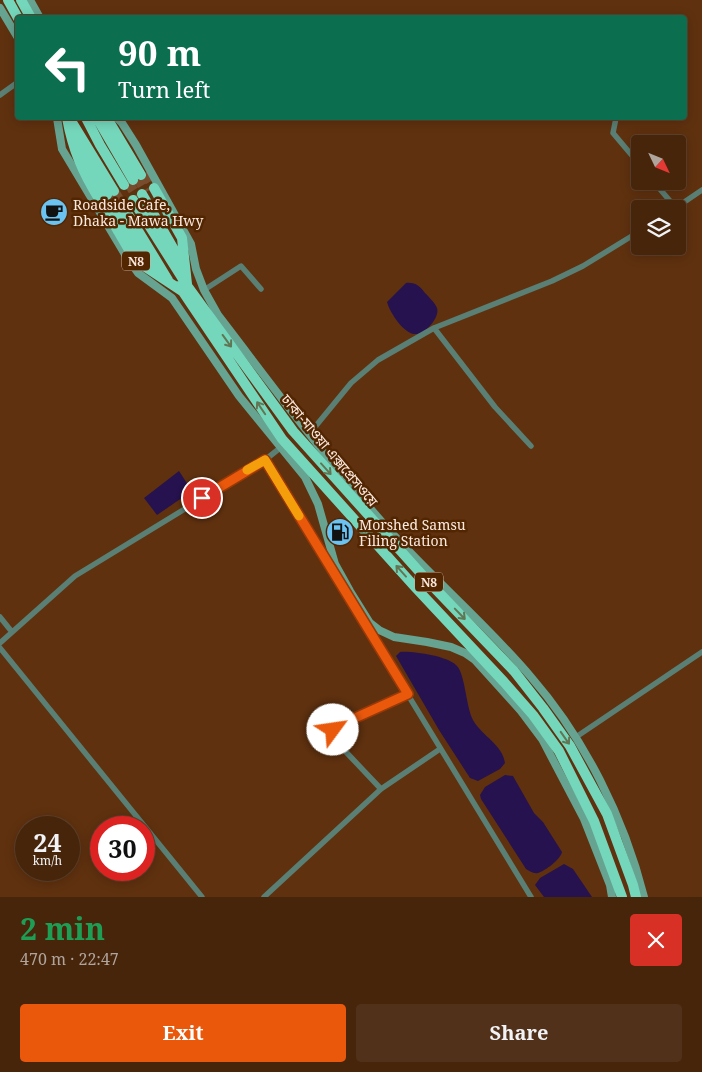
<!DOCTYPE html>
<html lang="en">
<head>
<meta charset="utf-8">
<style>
  :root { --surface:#47250b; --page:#513119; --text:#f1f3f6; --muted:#b0a59d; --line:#5f422c; --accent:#ea580c }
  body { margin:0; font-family:"Noto Serif","Noto Sans Bengali",serif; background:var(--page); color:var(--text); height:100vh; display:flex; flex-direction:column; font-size:19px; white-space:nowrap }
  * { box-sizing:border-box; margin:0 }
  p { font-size:16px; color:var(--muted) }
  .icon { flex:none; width:28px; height:28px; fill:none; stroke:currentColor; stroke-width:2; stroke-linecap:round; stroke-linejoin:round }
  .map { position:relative; height:897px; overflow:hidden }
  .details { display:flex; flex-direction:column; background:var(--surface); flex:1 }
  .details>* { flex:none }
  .hud { position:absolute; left:15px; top:15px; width:672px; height:105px; border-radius:5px; box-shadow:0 2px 12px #0003,0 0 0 1px var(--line); background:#0b6e4f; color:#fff; overflow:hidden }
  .needle { width:32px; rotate:133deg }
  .buttons { position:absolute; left:631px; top:135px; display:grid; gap:10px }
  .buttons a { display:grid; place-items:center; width:55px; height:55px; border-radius:5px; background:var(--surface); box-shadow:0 2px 12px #0003,0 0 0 1px var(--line); font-size:25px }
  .speed { position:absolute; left:15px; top:816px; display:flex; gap:10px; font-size:25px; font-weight:700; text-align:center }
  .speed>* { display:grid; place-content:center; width:65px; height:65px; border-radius:50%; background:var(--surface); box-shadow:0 2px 12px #0003,0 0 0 1px var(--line); line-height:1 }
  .speed small { font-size:12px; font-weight:400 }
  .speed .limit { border:8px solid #d22; background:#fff; color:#111 }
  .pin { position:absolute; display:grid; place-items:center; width:42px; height:42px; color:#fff; margin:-21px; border:2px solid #fff; border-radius:50%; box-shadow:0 1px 5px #0007 }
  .me { position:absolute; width:55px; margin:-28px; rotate:59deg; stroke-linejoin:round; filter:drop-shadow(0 0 4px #0008) }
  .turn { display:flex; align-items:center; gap:18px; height:105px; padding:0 20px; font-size:22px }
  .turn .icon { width:65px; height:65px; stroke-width:2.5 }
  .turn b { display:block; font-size:35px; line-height:42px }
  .round { display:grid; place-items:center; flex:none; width:52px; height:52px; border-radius:5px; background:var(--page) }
  .overview { display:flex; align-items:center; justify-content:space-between; height:85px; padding:0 20px }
  h1 { font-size:30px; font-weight:700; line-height:38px; color:#1e9e55 }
  .action { display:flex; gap:10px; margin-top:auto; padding:10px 20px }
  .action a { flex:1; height:58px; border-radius:5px; background:var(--accent); color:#fff; font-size:20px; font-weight:700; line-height:58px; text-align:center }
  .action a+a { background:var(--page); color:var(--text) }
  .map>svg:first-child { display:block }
  .water { fill:#26124e }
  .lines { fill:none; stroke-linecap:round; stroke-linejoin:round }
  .highway-tunnel { stroke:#774d2e; stroke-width:10; stroke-dasharray:10 5; stroke-linecap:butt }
  .street { stroke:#5a7f74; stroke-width:5.5 }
  .secondary { stroke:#66a391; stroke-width:8 }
  .highway { stroke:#74d7bb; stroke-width:10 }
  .oneway { stroke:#627655 }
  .route-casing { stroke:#983908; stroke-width:12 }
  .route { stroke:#ea580c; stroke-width:9 }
  .slow { stroke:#f59e0b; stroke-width:9 }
  .labels { text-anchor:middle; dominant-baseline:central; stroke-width:5; stroke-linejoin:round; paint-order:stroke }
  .shield { fill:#532602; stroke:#c9af9d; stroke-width:1 }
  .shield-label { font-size:12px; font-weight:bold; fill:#fceadf }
  .poi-label { font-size:14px; fill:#fceadf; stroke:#532602; text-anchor:start }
  .street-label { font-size:14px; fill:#fceadf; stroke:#532602 }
</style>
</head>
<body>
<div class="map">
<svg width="702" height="897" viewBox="0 0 702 897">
  <rect width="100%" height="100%" fill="#5f310f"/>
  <path class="water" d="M406 283C415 282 420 286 425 293 429 297 435 303 437 308 440 317 426 333 417 334 405 336 390 313 387 302Z
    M179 471 192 491 157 515 144 498Z
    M400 652C414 651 446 656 456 665 465 672 466 707 473 720 482 736 503 745 505 763L500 769 478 781 470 778 439 730 396 656Z
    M505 775 513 776 534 813 543 822 562 852C561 859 545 871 538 873 533 874 530 871 526 869L481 799 480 795 485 787Z
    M564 864 573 869 592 897H544L535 885 540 878Z"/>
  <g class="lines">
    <path class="highway-tunnel" d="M145 173 154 188
      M137 177 146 192
      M128 182 137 197
      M114 191 123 206
      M102 197 111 212"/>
    <path class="street" d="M0 95 18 82
      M616 118 613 133 640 165
      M653 181 676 208
      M674 209 702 190
      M204 290 241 266 261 289
      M434 328 495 407 531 446
      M310 433 351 383 378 360 434 328 552 281 583 266 640 231
      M280 448 265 460 531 897
      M0 617 12 632
      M0 643 75 576 265 460
      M0 648 202 897
      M407 694 335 727 333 730 346 752 381 789 440 749
      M576 737 702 652
      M264 897 381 789"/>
    <path class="secondary" d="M30 0 40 18
      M0 8 18 38
      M57 118 62 149 126 256 138 273 172 298 239 396 305 477 318 504 335 564 350 591 370 623 379 630 394 637 427 642 451 647 465 653 475 660 521 711 542 739 584 819 610 885 612 897
      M117 118 122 123 136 145 191 244 196 269 204 290 218 315C274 388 328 462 390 531 435 581 487 625 531 677 585 739 624 818 644 897"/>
    <path class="highway" d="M8 0 18 18
      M21 0 31 18
      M67 118C73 150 82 171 99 199
      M86 118 100 145 124 185
      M97 118 133 180
      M107 118 141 175
      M70 119 114 191
      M77 144 107 195
      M154 188 182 238 187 284
      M142 194 184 267
      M133 200 188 287 293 431 425 578 514 671 543 708 570 746 607 814 633 885 636 897
      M123 206 168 280
      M116 210 149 267
      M108 214 135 260 182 291
      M179 286 282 439 415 587 504 682 533 715 559 751 594 821 622 897"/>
  </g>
  <defs><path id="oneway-shaft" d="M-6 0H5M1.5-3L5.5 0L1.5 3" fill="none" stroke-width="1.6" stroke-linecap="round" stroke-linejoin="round" transform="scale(1.25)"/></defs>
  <g class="oneway">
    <use href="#oneway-shaft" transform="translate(227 341) rotate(54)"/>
    <use href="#oneway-shaft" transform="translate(261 408) rotate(-124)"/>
    <use href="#oneway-shaft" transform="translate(326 469) rotate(48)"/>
    <use href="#oneway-shaft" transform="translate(401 571) rotate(-132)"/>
    <use href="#oneway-shaft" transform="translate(460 614) rotate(46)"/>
    <use href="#oneway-shaft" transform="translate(565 738) rotate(55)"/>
  </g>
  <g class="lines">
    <g class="route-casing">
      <path id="route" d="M202 498 265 460 408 694 335 727 333 730"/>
    </g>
    <use href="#route" class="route"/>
    <path class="slow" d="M247 470 265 460 299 516"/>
  </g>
  <defs>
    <g id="cafe-disc" transform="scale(1.4375)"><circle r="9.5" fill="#6ac3f1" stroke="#532602"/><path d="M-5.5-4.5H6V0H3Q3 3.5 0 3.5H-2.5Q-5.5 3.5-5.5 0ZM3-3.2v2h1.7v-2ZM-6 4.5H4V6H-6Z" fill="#111"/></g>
    <g id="fuel-disc" transform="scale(1.4375)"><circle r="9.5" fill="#6ac3f1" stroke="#532602"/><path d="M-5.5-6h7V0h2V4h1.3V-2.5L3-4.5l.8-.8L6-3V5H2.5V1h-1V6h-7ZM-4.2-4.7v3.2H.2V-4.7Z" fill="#111"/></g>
  </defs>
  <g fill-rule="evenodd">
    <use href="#cafe-disc" x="54" y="212"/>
    <use href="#fuel-disc" x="340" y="532"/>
  </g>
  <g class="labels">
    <g class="shield">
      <rect x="122" y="251.5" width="28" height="19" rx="4"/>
      <rect x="415" y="572.5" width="28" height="19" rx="4"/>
    </g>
    <g class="shield-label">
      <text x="136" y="261">N8</text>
      <text x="429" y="582">N8</text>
    </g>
    <g class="poi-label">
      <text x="73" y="204">Roadside Cafe,<tspan x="73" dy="16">Dhaka - Mawa Hwy</tspan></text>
      <text x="359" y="524">Morshed Samsu<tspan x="359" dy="16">Filing Station</tspan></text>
    </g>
    <g class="street-label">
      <text transform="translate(330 450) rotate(50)">ঢাকা-মাওয়া এক্সপ্রেসওয়ে</text>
    </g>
  </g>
</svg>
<div class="buttons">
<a><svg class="needle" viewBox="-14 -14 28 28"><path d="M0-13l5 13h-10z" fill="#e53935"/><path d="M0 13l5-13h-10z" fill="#b0a59d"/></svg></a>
<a><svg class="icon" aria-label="layers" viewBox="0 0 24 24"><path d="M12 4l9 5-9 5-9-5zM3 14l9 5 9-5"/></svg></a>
</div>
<div class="speed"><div>24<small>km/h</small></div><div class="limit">30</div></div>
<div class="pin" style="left:202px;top:498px;background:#d93025"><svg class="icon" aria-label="arrive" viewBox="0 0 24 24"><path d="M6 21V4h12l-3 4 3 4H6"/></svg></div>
<svg class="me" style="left:333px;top:730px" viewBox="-20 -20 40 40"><circle r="19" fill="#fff"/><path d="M0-13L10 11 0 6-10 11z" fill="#ea580c"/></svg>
<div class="hud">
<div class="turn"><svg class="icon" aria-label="left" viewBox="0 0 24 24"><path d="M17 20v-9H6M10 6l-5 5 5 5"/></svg><div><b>90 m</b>Turn left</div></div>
</div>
</div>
<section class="details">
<div class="overview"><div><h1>2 min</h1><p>470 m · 22:47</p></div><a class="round" style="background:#d93025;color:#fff"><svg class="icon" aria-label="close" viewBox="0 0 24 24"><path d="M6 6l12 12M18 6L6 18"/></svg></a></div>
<div class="action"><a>Exit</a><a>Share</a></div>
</section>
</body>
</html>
